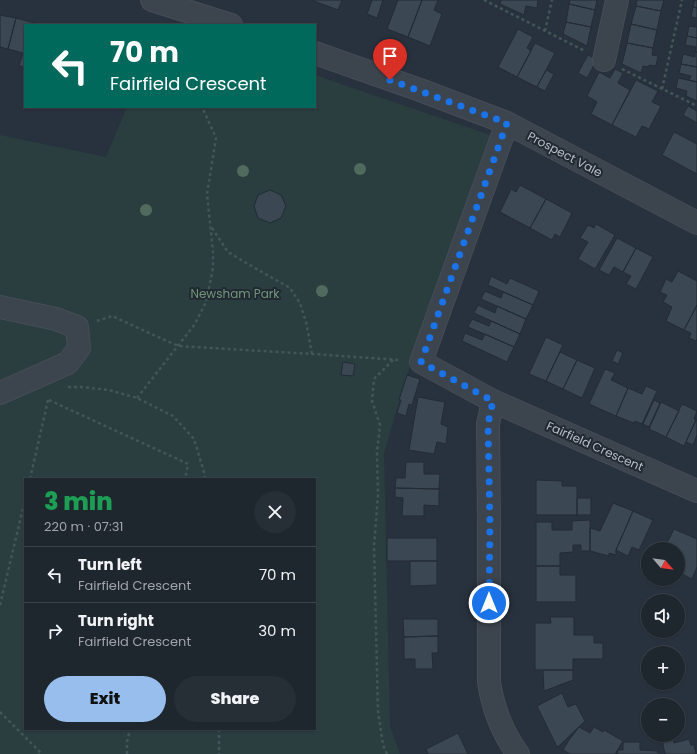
<!DOCTYPE html>
<html lang="en">
<head>
<meta charset="utf-8">
<style>
  :root { --surface:#1e262e; --page:#262e36; --text:#f1f3f6; --muted:#a1a5aa; --line:#3c434a; --accent:#98beed }
  body { margin:0; font-family:Poppins,sans-serif; background:var(--page); color:var(--text); height:100vh; display:flex; flex-direction:column; font-size:15px; white-space:nowrap }
  * { box-sizing:border-box; margin:0 }
  p { font-size:13px; color:var(--muted) }
  .icon { flex:none; width:22px; height:22px; fill:none; stroke:currentColor; stroke-width:2; stroke-linecap:round; stroke-linejoin:round }
  .map { position:relative; flex:1; overflow:hidden }
  .sheet { position:absolute; left:24px; top:478px; width:292px; height:252px; display:flex; flex-direction:column; background:var(--surface); border-radius:0px; box-shadow:0 1px 3px #0004,0 0 0 1px var(--line) }
  .sheet>* { flex:none }
  .hud { position:absolute; left:24px; top:24px; width:292px; height:84px; border-radius:0px; box-shadow:0 1px 3px #0004,0 0 0 1px var(--line); background:#00695c; color:#fff; overflow:hidden }
  .needle { width:26px; rotate:118deg }
  .controls { position:absolute; left:641px; top:542px; display:grid; gap:8px }
  .controls a { display:grid; place-items:center; width:44px; height:44px; border-radius:50%; background:var(--surface); box-shadow:0 1px 3px #0004,0 0 0 1px var(--line); font-size:20px }
  .pin { position:absolute; display:grid; place-items:center; width:34px; height:34px; color:#fff; margin:-41px -17px; border-radius:50% 50% 50% 0; rotate:-45deg; box-shadow:0 0 4px #0007 }
  .pin .icon { rotate:45deg }
  .me { position:absolute; width:44px; margin:-22px; rotate:0deg; stroke-linejoin:round; filter:drop-shadow(0 0 3px #0008) }
  .turn { display:flex; align-items:center; gap:14px; height:84px; padding:0 20px; font-size:18px }
  .turn .icon { width:52px; height:52px; stroke-width:2.5 }
  .turn b { display:block; font-size:28px; line-height:34px }
  .round { display:grid; place-items:center; flex:none; width:42px; height:42px; border-radius:21px; background:var(--page) }
  .summary { display:flex; align-items:center; justify-content:space-between; height:68px; padding:0 20px }
  h1 { font-size:24px; font-weight:800; line-height:30px; color:#1e9e55 }
  .action { display:flex; gap:8px; margin-top:auto; padding:8px 20px }
  .action a { flex:1; height:46px; border-radius:24px; background:var(--accent); color:#111; font-size:16px; font-weight:800; line-height:46px; text-align:center }
  .action a+a { background:var(--page); color:var(--text) }
  ul { padding:0; list-style:none }
  li { display:flex; align-items:center; gap:12px; height:56px; padding:0 20px; border-top:1px solid var(--line) }
  li div { flex:1 }
  li b { display:block; font-size:15px }
  li em { font-style:normal }
  .map>svg:first-child { display:block }
  .green { fill:#2a3d3f; fill-rule:evenodd }
  .building { fill:#3b4753; stroke:#232b35 }
  .lines { fill:none; stroke-linecap:round; stroke-linejoin:round }
  .minor-casing { stroke:#454d57; stroke-width:24 }
  .path { stroke:#435657; stroke-width:2.5; stroke-dasharray:3 3; stroke-linecap:butt }
  .minor { stroke:#3c444e; stroke-width:22 }
  .tree { fill:#516a5e }
  .route { stroke:#1a73e8; stroke-width:7; stroke-dasharray:0 12.6 }
  .labels { text-anchor:middle; dominant-baseline:central; stroke-width:4; stroke-linejoin:round; paint-order:stroke }
  .street-label { font-size:12px; fill:#b8bfc8; stroke:#212933 }
  .park-label { font-size:12px; fill:#729778; stroke:#212933 }
</style>
</head>
<body>
<div class="map">
<svg width="697" height="754" viewBox="0 0 697 754">
  <rect width="100%" height="100%" fill="#28323e"/>
  <path class="green" d="M315 75 490 135 407 375 384 453 390 726 400 754H0V135L106 157 127 107H315ZM25 479H315V729H25Z"/>
  <path class="building" d="M311 0H342L338 10Z
    M372 0H383L377 18 367 14Z
    M398 0H422L408 37 387 29Z
    M422 0H438L434 10 442 14 430 46 408 37Z
    M501 0H538L537 8 526 6 524 15 500 4Z
    M570 0H597L595 10 569 4Z
    M637 0H664L661 11 636 6Z
    M695 0H697V8L693 7Z
    M569 4 595 10 591 27 566 22Z
    M636 6 661 11 657 30 631 24Z
    M693 7 697 8V18L691 17Z
    M0 15 16 18 8 49 0 47Z
    M16 18 38 24 37 25H25V67L19 66 23 53 8 49Z
    M566 22 591 27 587 46 563 34Z
    M631 24 657 30 653 48 627 43Z
    M689 26 697 27V38L687 36Z
    M518 29 533 37 527 48 531 51 517 77 498 67Z
    M687 36 697 38V52H695L696 47 685 45Z
    M535 43 555 53 537 87 517 77Z
    M627 43 653 48 652 55 658 56 656 66 649 65V67L643 66 641 73 622 64Z
    M695 52H697V67L681 64 683 54 695 57Z
    M588 55 597 60 587 78 578 73Z
    M681 64 697 67V82L689 80 691 76 679 73Z
    M615 69 623 73 618 83 630 90 612 125 591 114 597 102 587 96 599 72 610 78Z
    M546 70 554 74 545 91 537 87Z
    M678 78 697 82V101L686 96 687 91 676 88Z
    M636 80 658 91 652 102 661 106 649 129 642 126 636 137 612 125Z
    M688 106 697 111V123L683 115Z
    M674 132 697 144V174L662 155Z
    M520 185 546 199 530 228 500 212 511 189 516 192Z
    M270 190 281 195 286 206 281 218 270 223 258 218 254 206 258 195Z
    M546 199 572 213 560 237 555 234 552 240 530 228Z
    M596 224 615 235 595 269 578 259 588 242 580 238 588 225 594 228Z
    M617 238 636 248 623 272 614 267 609 275 599 270Z
    M636 248 653 257 636 289 626 284 631 276 623 272Z
    M678 271 697 281V305L684 330 666 321 672 307 663 302 667 295 660 292 666 279 672 282Z
    M491 276 507 284 510 278 539 291 533 305 488 285Z
    M485 291 501 298 503 292 533 305 526 319 481 299Z
    M478 305 495 313 497 306 526 319 520 334 474 313Z
    M697 305V339L696 341 689 338 691 333 684 330Z
    M472 319 489 326 491 321 520 334 514 347 468 327Z
    M465 333 482 340 485 334 514 347 507 362 462 341Z
    M546 337 563 345 546 381 529 374Z
    M617 350 623 353 618 364 612 361Z
    M560 352 577 360 563 389 546 381Z
    M577 360 595 368 582 398 563 389Z
    M343 362 355 364 353 376 341 375Z
    M605 369 615 373 611 380 628 388 616 416 589 404Z
    M407 375 420 379 412 405 409 404 406 416 397 413 401 400H399Z
    M646 386 657 391 642 424 635 421 634 423 616 416 628 388 642 394Z
    M418 397 445 402 441 424 448 427 446 444 437 442 434 454 409 450Z
    M654 400 660 403 649 427 643 424Z
    M661 402 679 411 666 437 649 429Z
    M682 404 697 411 694 419 696 420 684 446 666 437Z
    M696 420H697V435L693 445 686 442Z
    M406 462H424V474H440L439 489 395 488 396 478H405Z
    M536 480 562 481V486H577V515H536Z
    M395 488 439 489V506L424 505V516H402L403 498 395 497Z
    M577 498H591V515H577Z
    M613 503 633 511 616 550V555L609 553V556L590 551V528L600 531Z
    M633 511 653 520 639 550 632 547 628 556 616 550Z
    M590 520V551H581V545H573V552L560 553V566H536V522H552V530H572V521Z
    M674 529 697 539V567L692 579 678 572V549H664Z
    M387 538H437V561H387Z
    M410 561H437V585L410 586Z
    M536 566H560V575H576V602H536Z
    M550 617H574V635H594V643H603V659H573V670H535V623H551Z
    M403 619H438V636L404 637Z
    M438 636V653H432L433 669H415V659H404V637Z
    M543 670H573V680L544 691Z
    M562 693 568 707 576 704 585 721 560 745 557 747 537 706Z
    M579 727 590 733 594 727 603 732 604 730 623 741 615 754H570L563 750 569 740Z
    M458 733 468 754H428L426 749Z
    M661 735H672L674 743 689 739 691 745H694L696 754H665Z
    M623 742H640V750L658 751V754H617L618 750H623Z"/>
  <g class="lines">
    <g class="minor-casing">
      <path id="minor" d="M152 0 231 25
        M315 53 420 90 507 123 697 223
        M604 60 617 0
        M507 123 421 362 493 401 697 491
        M0 307 56 319 77 327 79 348 68 363 0 393
        M493 401 488 424 489 524V682C493 709 502 732 518 754"/>
    </g>
    <path class="path" d="M484 0 585 51
      M545 31 552 0
      M622 69 697 106
      M662 89 682 0
      M212 228 228 252 248 264 290 288 300 303 306 322 312 354
      M97 321 112 316 178 346 312 354 400 360
      M68 387H81L109 390 137 398 173 416 194 439 204 472 205 479
      M137 398 195 324 206 302 213 268V251L207 194 216 138 202 107
      M49 400 188 464 185 479
      M30 479 48 400
      M0 605 25 500
      M0 712 42 754
      M219 729V754
      M127 754V742L130 729
      M387 754 383 745 378 711 374 546 378 495 377 452 380 425 372 401 374 379 393 360"/>
    <use href="#minor" class="minor"/>
  </g>
  <g class="tree">
    <circle cx="360" cy="169" r="6"/>
    <circle cx="243" cy="171" r="6"/>
    <circle cx="146" cy="210" r="6"/>
    <circle cx="322" cy="291" r="6"/>
  </g>
  <g class="lines">
    <path class="route" d="M390 80 507 123 421 362 493 401 488 424 490 524 489 603"/>
  </g>
  <g class="labels">
    <g class="street-label">
      <text transform="translate(565 154) rotate(28)">Prospect Vale</text>
      <text transform="translate(595 446) rotate(24)">Fairfield Crescent</text>
    </g>
    <g class="park-label">
      <text x="235" y="293">Newsham Park</text>
    </g>
  </g>
</svg>
<div class="controls">
<a><svg class="needle" viewBox="-14 -14 28 28"><path d="M0-13l5 13h-10z" fill="#e53935"/><path d="M0 13l5-13h-10z" fill="#a1a5aa"/></svg></a>
<a><svg class="icon" aria-label="sound" viewBox="0 0 24 24"><path d="M4 9h4l5-4v14l-5-4H4zM17 9q2 3 0 6"/></svg></a>
<a>+</a>
<a>−</a>
</div>
<div class="pin" style="left:390px;top:80px;background:#d93025"><svg class="icon" aria-label="arrive" viewBox="0 0 24 24"><path d="M6 21V4h12l-3 4 3 4H6"/></svg></div>
<svg class="me" style="left:489px;top:603px" viewBox="-20 -20 40 40"><circle r="17" fill="#1a73e8" stroke="#fff" stroke-width="3"/><path d="M0-11L8 9 0 5-8 9z" fill="#fff"/></svg>
<div class="hud">
<div class="turn"><svg class="icon" aria-label="left" viewBox="0 0 24 24"><path d="M17 20v-9H6M10 6l-5 5 5 5"/></svg><div><b>70 m</b>Fairfield Crescent</div></div>
</div>
<section class="sheet">
<div class="summary"><div><h1>3 min</h1><p>220 m · 07:31</p></div><a class="round"><svg class="icon" aria-label="close" viewBox="0 0 24 24"><path d="M6 6l12 12M18 6L6 18"/></svg></a></div>
<ul>
<li><svg class="icon" aria-label="left" viewBox="0 0 24 24"><path d="M17 20v-9H6M10 6l-5 5 5 5"/></svg><div><b>Turn left</b><p>Fairfield Crescent</p></div><em>70 m</em></li>
<li><svg class="icon" aria-label="right" viewBox="0 0 24 24"><path d="M7 20v-9h11M14 6l5 5-5 5"/></svg><div><b>Turn right</b><p>Fairfield Crescent</p></div><em>30 m</em></li>
</ul>
<div class="action"><a>Exit</a><a>Share</a></div>
</section>
</div>
</body>
</html>
